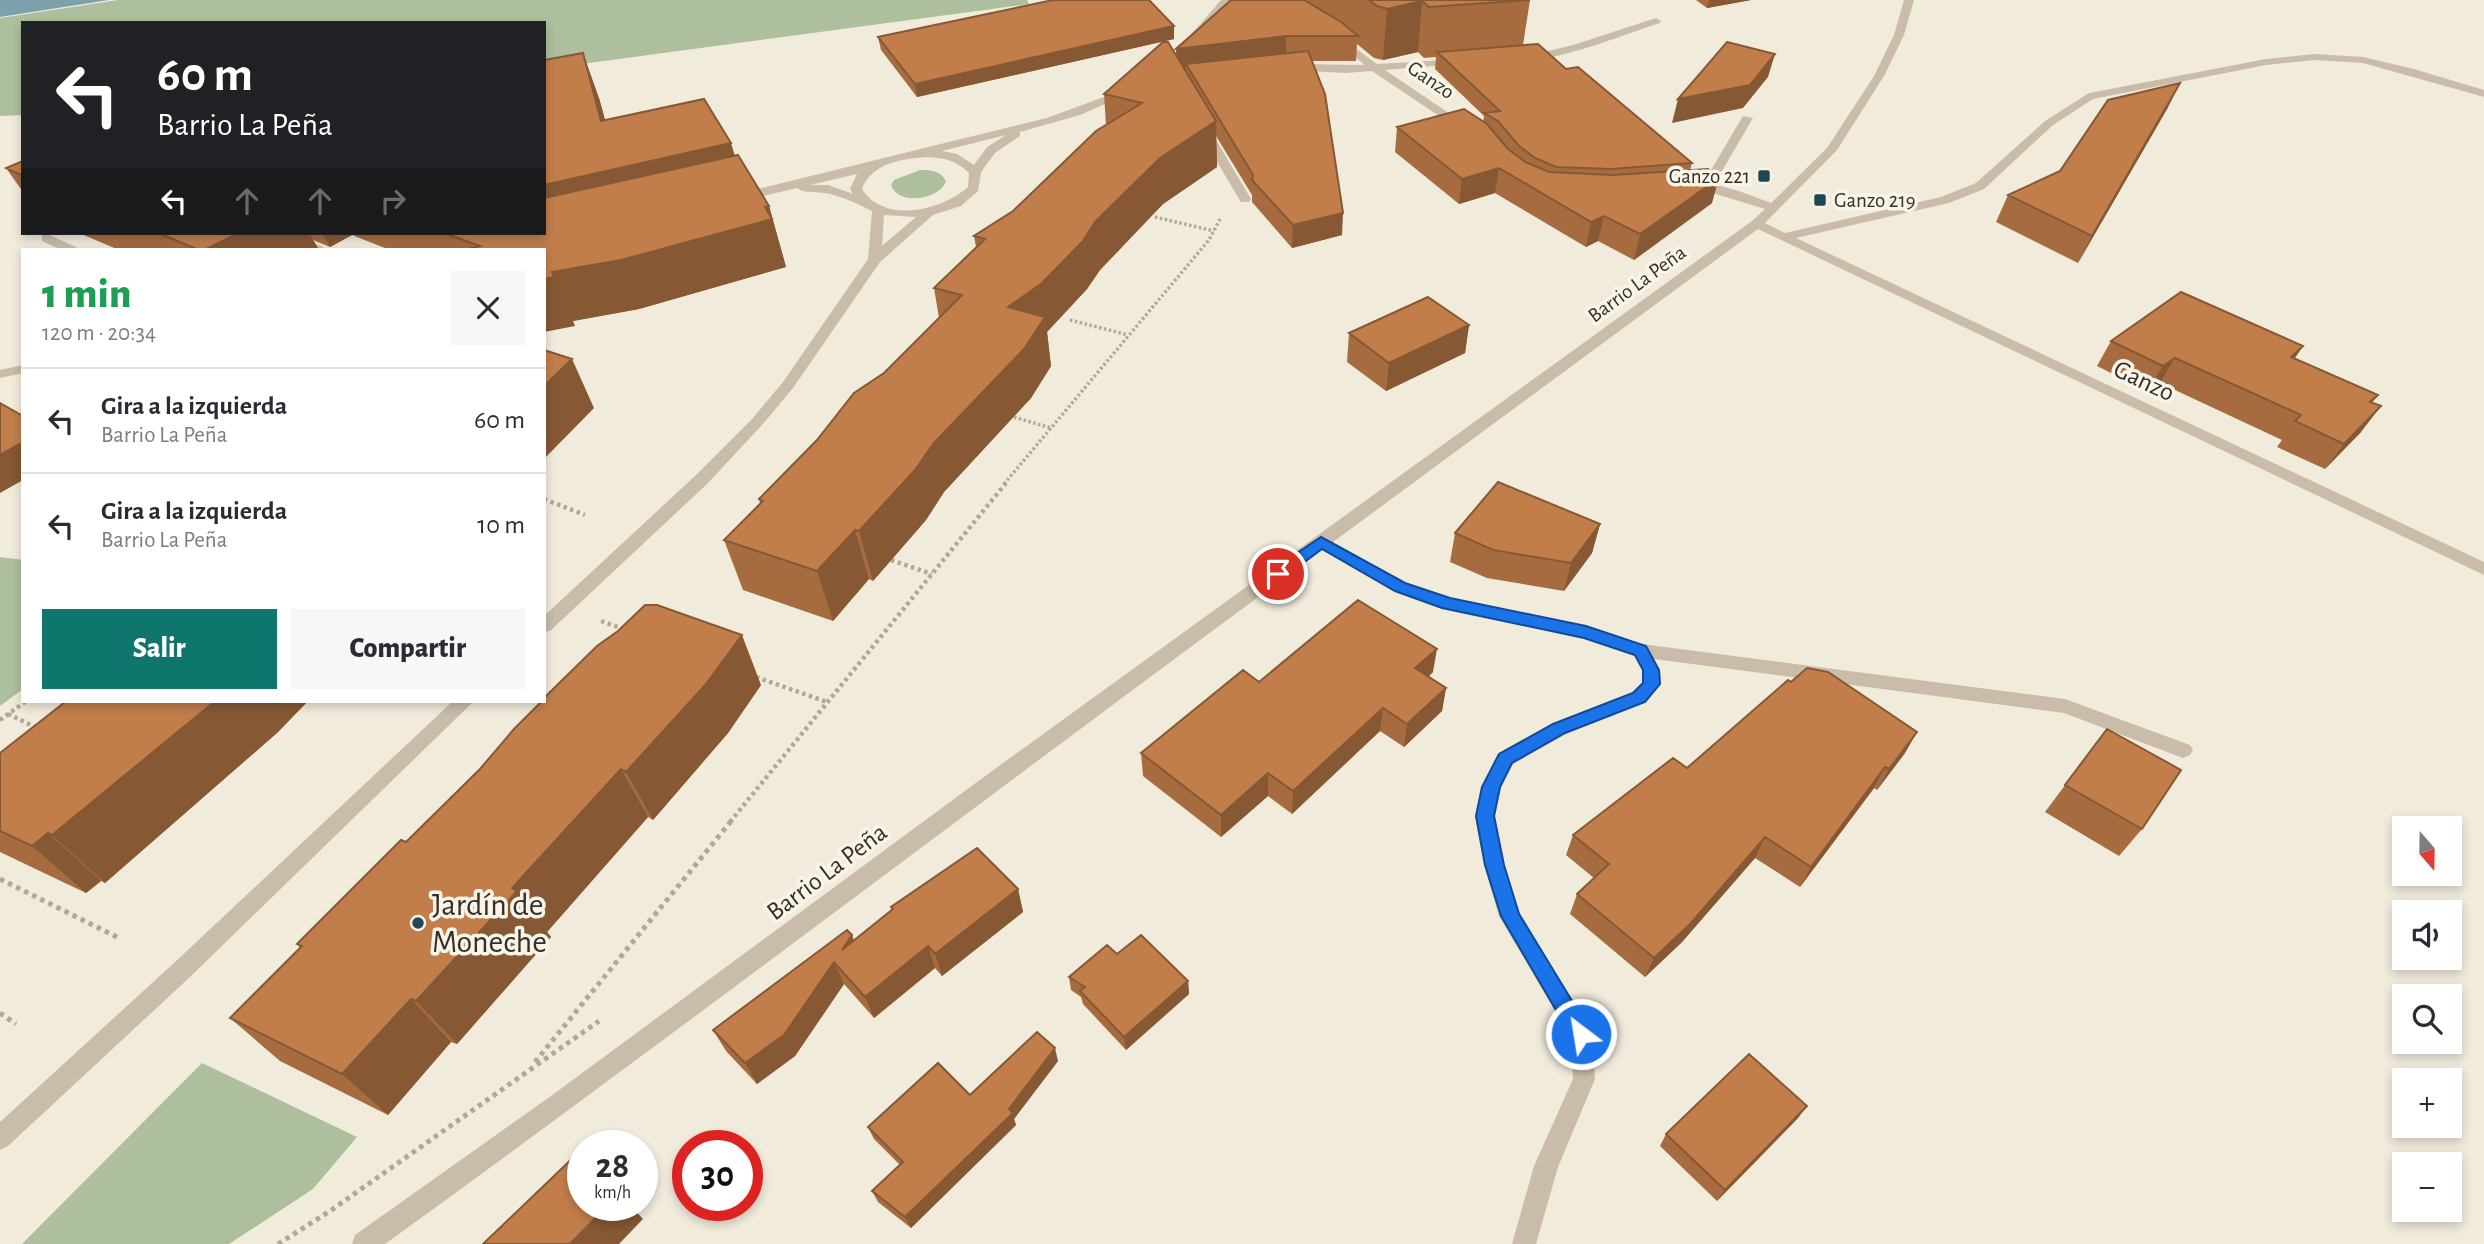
<!DOCTYPE html>
<html lang="es">
<head>
<meta charset="utf-8">
<style>
  :root { --surface:#fff; --page:#f7f7f7; --text:#2b2b33; --muted:#7c7c81; --line:#e1e1e2; --accent:#0f766e }
  body { margin:0; font-family:"Alegreya Sans",sans-serif; background:var(--page); color:var(--text); height:100vh; display:flex; flex-direction:column; font-size:26px; white-space:nowrap }
  * { box-sizing:border-box; margin:0 }
  p { font-size:23px; color:var(--muted) }
  .icon { flex:none; width:38px; height:38px; fill:none; stroke:currentColor; stroke-width:2; stroke-linecap:round; stroke-linejoin:round }
  .map { position:relative; flex:1; overflow:hidden }
  .panel { position:absolute; left:21px; top:248px; width:525px; height:455px; display:flex; flex-direction:column; background:var(--surface); border-radius:0px; box-shadow:0 4px 10px #0003 }
  .panel>* { flex:none }
  .guide { position:absolute; left:21px; top:21px; width:525px; height:214px; border-radius:0px; box-shadow:0 4px 10px #0003; background:#202124; color:#fff; overflow:hidden }
  .needle { width:46px; rotate:160deg }
  .buttons { position:absolute; left:2392px; top:816px; display:grid; gap:14px }
  .buttons a { display:grid; place-items:center; width:70px; height:70px; border-radius:0px; background:var(--surface); box-shadow:0 4px 10px #0003; font-size:35px }
  .speed { position:absolute; left:567px; top:1130px; display:flex; gap:14px; font-size:35px; font-weight:700; text-align:center }
  .speed>* { display:grid; place-content:center; width:91px; height:91px; border-radius:50%; background:var(--surface); box-shadow:0 4px 10px #0003; line-height:1 }
  .speed small { font-size:18px; font-weight:400 }
  .speed .limit { border:10px solid #d22; background:#fff; color:#111 }
  .pin { position:absolute; display:grid; place-items:center; width:60px; height:60px; color:#fff; margin:-30px; border:4px solid #fff; border-radius:50%; box-shadow:0 2px 7px #0007 }
  .me { position:absolute; width:77px; margin:-38px; rotate:329deg; stroke-linejoin:round; filter:drop-shadow(0 0 5px #0008) }
  .turn { display:flex; align-items:center; gap:24px; height:147px; padding:0 21px; font-size:32px }
  .turn .icon { width:91px; height:91px; stroke-width:2.5 }
  .turn b { display:block; font-size:49px; line-height:60px }
  .lanes { display:flex; align-items:center; height:66px; padding:0 21px; background:#0003; justify-content:center; gap:35px; direction:ltr }
  .lanes .off { opacity:.35 }
  .round { display:grid; place-items:center; flex:none; width:74px; height:74px; border-radius:0px; background:var(--page) }
  .summary { display:flex; align-items:center; justify-content:space-between; height:119px; padding:0 21px }
  h1 { font-size:42px; font-weight:800; line-height:52px; color:#1e9e55 }
  .primary-button { display:flex; gap:14px; margin-top:auto; padding:14px 21px }
  .primary-button a { flex:1; height:80px; border-radius:0px; background:var(--accent); color:#fff; font-size:28px; font-weight:800; line-height:80px; text-align:center }
  .primary-button a+a { background:var(--page); color:var(--text) }
  ul { padding:0; list-style:none }
  li { display:flex; align-items:center; gap:21px; height:105px; padding:0 21px; border-top:2px solid var(--line) }
  li div { flex:1 }
  li b { display:block; font-size:26px }
  li em { font-style:normal }
  .map>svg:first-child { display:block }
  .green { fill:#adbf9d }
  .water { fill:#7ca1ad }
  .lines { fill:none; stroke-linecap:round; stroke-linejoin:round }
  .path-far2 { stroke:#b4a893; stroke-width:3.5; stroke-dasharray:2.5 2.5; stroke-linecap:butt }
  .path-far1 { stroke:#b4a893; stroke-width:4.5; stroke-dasharray:3.5 3.5; stroke-linecap:butt }
  .path { stroke:#b4a893; stroke-width:5; stroke-dasharray:4.5 4.5; stroke-linecap:butt }
  .service { fill:#c9bda9; fill-rule:evenodd }
  .minor { fill:#c9bda9; fill-rule:evenodd }
  .wall { fill:#a66c40 }
  .shaded-wall { fill:#875834 }
  .building { fill:#c17e4b; stroke:#875834; stroke-width:2 }
  .route { fill:#1a73e8; stroke:#114b97; stroke-width:2 }
  .poi-dot { fill:#204856; stroke:#f9f4e8; stroke-width:2.5 }
  .labels { text-anchor:middle; dominant-baseline:central; stroke-width:7; stroke-linejoin:round; paint-order:stroke }
  .far-street-label { font-size:21px; fill:#362f28; stroke:#f9f4e8 }
  .far-poi-label { font-size:21px; fill:#362f28; stroke:#f9f4e8; text-anchor:end }
  .street-label { font-size:26px; fill:#362f28; stroke:#f9f4e8 }
  .near-poi-label { font-size:32px; fill:#362f28; stroke:#f9f4e8; text-anchor:start }
</style>
</head>
<body>
<div class="map">
<svg width="2484" height="1244" viewBox="0 0 2484 1244">
  <rect width="100%" height="100%" fill="#f1ebdc"/>
  <path class="green" d="M118 0H1027L1029 4 544 69V23H23V115L0 116V18Z
    M920 170C931 170 942 171 946 182 938 200 898 206 891 185L894 180Z
    M0 557 23 560V689L0 706Z
    M202 1063 357 1137 313 1189 229 1244H22Z"/>
  <path class="water" d="M0 0H109L0 17Z"/>
  <g class="lines">
    <path class="path-far2" d="M1155 217 1214 231
      M1070 320 1128 335
      M1014 417 1051 428
      M1004 484 1209 240 1220 219"/>
    <path class="path-far1" d="M544 499 585 515
      M891 560 932 574
      M601 621 626 630
      M756 677 827 702
      M8 714 37 728
      M0 720 25 702
      M730 822 1006 483"/>
    <path class="path" d="M0 879 117 937
      M0 1013 16 1024
      M535 1062 732 820
      M278 1244 330 1211 599 1021"/>
    <path class="service" d="M1743 116 1753 118 1711 190H1703L1701 187Z"/>
    <path class="minor" d="M1221 0H1231L1198 40H1190V36Z
      M1904 0H1914L1904 35 1884 76 1837 150 1765 223 1785 233 1941 197 1976 183 2045 121 2089 93 2266 59 2314 54 2363 57 2414 69 2484 90V97L2363 63 2314 60 2266 65 2093 99 2053 125 1984 189 1949 203 1796 238 2484 562V575L1758 229 1333 542 1406 583 1450 598 1586 626 1642 644 2065 699 2190 745 2193 750 2190 755 2183 758 2064 713 1654 659 1660 670 1661 684 1646 702 1566 734 1513 764 1501 787 1495 816 1504 865 1520 913 1592 1034 1595 1079 1558 1167 1536 1244H1512L1534 1166 1573 1079 1570 1036 1499 916 1484 865 1475 816 1481 787 1499 754 1552 724 1632 692 1643 682 1642 670 1634 656 1584 638 1442 608 1394 591 1322 550C1009 780 700 1016 385 1244H352L355 1235 551 1096 992 771 1752 221 1765 209 1706 191 1693 192 1687 188C1704 175 1751 196 1771 203L1827 148 1874 76 1894 35Z
      M1656 18 1661 21 1660 23C1636 30 1540 69 1523 57L1573 45Z
      M1339 36 1377 64 1462 59 1463 61 1458 64 1385 70 1468 126V130H1460L1372 71 1345 73 1291 70 1286 67 1291 64 1365 65 1335 41V37Z
      M1120 91 1130 93 1080 115 1020 132V136L995 153 981 172 978 191 961 206 933 215 880 262 793 388 762 425 707 484 550 631 544 632V616L695 476 752 419 783 382 868 259 872 211C858 204 840 195 824 193 814 191 804 194 797 188L737 202 731 198 733 195 1047 118ZM1006 135 987 147 974 165 957 154 942 151ZM926 157C944 158 956 160 969 173L968 187C942 210 885 225 862 189 872 163 901 159 926 157ZM857 174 850 189 853 194 828 185H810ZM884 215 916 217 882 246Z
      M1202 131 1212 133 1251 199 1249 202H1241L1239 199 1200 133Z
      M276 233H292L329 250H311Z
      M47 234 76 247 78 250H61L42 241V235Z
      M23 365V373L0 378V370Z
      M452 702H473L190 977 8 1146 0 1150V1122L174 963Z"/>
  </g>
  <path class="wall" d="M1231 0H1530L1523 45 1566 69 1692 163 1690 170 1712 203 1634 260 1598 241 1586 247 1495 193 1459 204 1395 152 1397 127 1483 122 1484 116 1435 69 1436 57 1424 58 1418 52 1383 60 1374 58 1357 44 1356 61H1312L1342 235 1292 248 1252 202V195L1216 136 1217 167 1163 204 1100 270 1087 289 1047 332 1051 366 1031 398 944 492 926 520 873 581 869 579 833 621 743 590 724 540 760 503 759 499 939 318 934 288 976 247 974 236 1013 211 1106 125 1104 94 1176 57Z
    M1696 0H1751L1707 8Z
    M1174 26V39L917 97 881 50 878 37Z
    M2180 83 2167 109 2078 263 1996 222 2008 195 2060 171Z
    M599 98 605 120 735 155 769 206 786 267 639 309 573 321 575 326 544 250H390L352 235 330 247 313 240 319 250H119L79 233H544Z
    M23 161V192L6 168Z
    M1469 325 1465 353 1386 391 1347 362 1349 333Z
    M2111 341 2303 346 2294 359 2378 395 2372 403 2361 432 2325 469 2277 447 2282 440 2160 383 2147 391 2097 366Z
    M1600 524 1592 553 1564 591 1487 578 1450 562 1455 533Z
    M1433 672 1428 677 1446 688 1442 711 1404 747 1380 731 1292 814 1268 796 1221 837 1143 776 1141 753 1259 682Z
    M761 685 728 733 653 820 648 817 547 932 551 937 457 1044 451 1042 388 1115 280 1061 230 1018 300 948 297 944 406 842Z
    M65 702H307L278 732 105 883 101 881 86 893 0 852V753Z
    M2107 729 2142 829 2119 856 2045 812Z
    M1905 753 1877 790 1874 788 1800 887 1755 858 1682 942 1645 977 1570 914 1577 894 1594 878 1566 855 1573 835 1687 768Z
    M1018 889 1023 912 942 976 935 968 874 1018 844 984 795 1056 757 1084 726 1051 713 1030 854 940 892 910 891 907Z
    M1117 954 1188 981 1189 994 1126 1050 1083 1004 1081 997 1071 990 1069 977Z
    M1058 1061 1014 1119 1016 1125 911 1228 878 1202 872 1191 900 1165 874 1139 868 1127 970 1095Z
    M1798 1118 1717 1201 1660 1146 1666 1134Z"/>
  <path class="shaded-wall" d="M1709 0H1751L1707 8Z
    M1422 1 1418 52 1383 60 1387 9Z
    M1174 26V39L917 97 915 84Z
    M1286 36V61L1186 64V74L1177 75 1176 49Z
    M583 53 599 98 618 167 601 121Z
    M1775 54 1768 77 1743 108 1672 123 1678 99Z
    M2180 83 2167 109 2078 263 2092 236Z
    M1216 121 1217 167 1163 204 1100 270 1087 289 1047 332 1051 366 1031 398 944 492 926 520 873 581 859 531 1008 307 1160 158Z
    M731 143 745 190 544 233V185Z
    M1499 168 1495 193 1459 204 1462 179Z
    M1719 178 1712 203 1634 260 1640 234Z
    M769 206 786 267 639 309 573 321 575 326 544 332V279L552 272Z
    M1343 213 1342 235 1292 248 1293 225Z
    M1604 216 1598 241 1586 247 1591 222Z
    M239 233H309L319 250H204Z
    M322 233H351L352 235 330 247Z
    M1469 325 1465 353 1386 391 1389 363Z
    M2303 346 2286 371 2291 357Z
    M2175 358 2160 383 2147 391 2163 366Z
    M572 359 594 408 544 459V386Z
    M2381 406 2361 432 2325 469 2344 444Z
    M23 442V480L0 493V455Z
    M1600 524 1592 553 1564 591 1571 563Z
    M855 530 869 579 833 621 817 571Z
    M742 635 761 685 728 733 653 820 626 772Z
    M1437 649 1433 672 1412 692 1415 668Z
    M1446 688 1442 711 1404 747 1407 724Z
    M214 702H307L278 732 105 883 52 835Z
    M1383 708 1380 731 1292 814 1293 791Z
    M1917 732 1905 753 1877 790 1889 769Z
    M1885 767 1874 788 1800 887 1811 867Z
    M621 769 648 817 547 932 551 937 457 1044 416 1001 512 888Z
    M1268 773V796L1221 837V815Z
    M48 833 101 881 86 893 32 846Z
    M1765 837 1755 858 1682 942 1645 977 1654 958Z
    M1018 889 1023 912 942 976 935 954Z
    M852 935 861 958 842 950Z
    M928 946 935 968 874 1018 865 997Z
    M834 962 844 984 795 1056 757 1084 745 1063Z
    M1188 981 1189 994 1126 1050 1124 1037Z
    M411 999 451 1042 388 1115 342 1074Z
    M1055 1048 1058 1061 1014 1119 1016 1125 911 1228 905 1217 1009 1109Z
    M1807 1106 1798 1118 1717 1201 1725 1190Z
    M607 1206H631L643 1219 619 1244H570Z"/>
  <path class="building" d="M1053 0H1149L1174 26 915 84 878 37Z
    M1231 0H1304L1341 22 1358 36H1286L1176 49Z
    M1369 0H1530L1429 7 1422 1 1387 9 1377 6Z
    M1163 42H1168L1216 121 1160 158 1095 222 1083 241 1042 283 1008 307 1045 317 1024 349 934 443 915 470 859 531 855 530 817 571 724 540 763 501 759 499 817 440 854 393 884 373 962 295 934 288 985 239 974 236 1013 211 1096 131 1142 103 1104 94Z
    M1727 42 1775 54 1750 85 1678 99Z
    M1538 44 1566 69 1578 67 1692 163 1611 169 1556 167 1535 158 1519 146 1498 121 1484 113 1500 111 1437 52Z
    M1308 51 1325 94 1343 213 1293 225 1252 180 1253 175 1186 64Z
    M583 53 601 121 704 99 731 143 544 185V60Z
    M2180 83 2092 236 2008 195 2060 171 2108 100Z
    M1464 109 1487 124 1508 149 1525 162 1549 172 1613 175 1708 169 1719 178 1640 234 1604 216 1591 222 1499 168 1462 179 1397 127Z
    M738 155 769 206 765 207 772 219 621 260 552 272 554 277 544 279V250H464L480 246 444 233H544V198Z
    M23 161V176L6 168Z
    M158 233H239L204 250H199Z
    M2181 292 2303 346 2291 357 2378 395 2370 402 2381 406 2344 444 2295 421 2301 415 2175 358 2163 366 2111 341Z
    M1428 297 1469 325 1389 363 1349 333Z
    M544 350 572 359 544 386Z
    M0 403 23 416V442L0 455Z
    M1498 482 1600 524 1571 563 1493 550 1455 533Z
    M1358 600 1437 649 1415 668 1446 688 1407 724 1383 708 1293 791 1268 773 1221 815 1141 753 1243 670 1259 682Z
    M645 605H657L742 635 706 684 626 772 621 769 512 888 517 891 416 1001 411 999 342 1074 230 1018 302 946 297 944 401 840 406 842 480 769 514 729 541 702H544V698L597 646 618 631Z
    M1807 668 1828 672 1917 732 1889 769 1885 767 1811 867 1765 837 1691 923 1654 958 1577 894 1609 864 1573 835 1673 758 1687 768 1788 680 1791 682Z
    M65 702H214L52 835 48 833 32 846 0 831V753Z
    M2107 729 2181 770 2142 829 2065 785Z
    M977 848 1018 889 935 954 928 946 865 997 834 962 784 1035 745 1063 713 1030 847 930 852 935 842 950 893 909 891 907Z
    M1141 935 1188 981 1124 1037 1080 991 1085 987 1069 977 1107 945 1117 954Z
    M1037 1032 1055 1048 1009 1109 1013 1113 905 1217 872 1191 903 1162 868 1127 938 1063 970 1095Z
    M1749 1054 1807 1106 1725 1190 1666 1134Z
    M578 1153 583 1158V1206H607L570 1244H483Z"/>
  <path class="route" d="M1321 537 1405 583 1450 598 1586 626 1646 646 1659 670 1660 684 1645 702 1565 733 1512 763 1500 787 1494 816 1504 865 1519 914 1588 1027 1591 1034 1588 1041 1581 1043 1574 1041 1501 916 1485 865 1476 816 1482 787 1499 754 1553 724 1633 693 1643 683V670L1635 655 1584 638 1442 608 1395 591 1322 549 1283 578H1272L1270 574 1272 570Z"/>
  <g class="poi-dot">
    <rect x="1757" y="169" width="14" height="14" rx="3.5"/>
    <rect x="1813" y="193" width="14" height="14" rx="3.5"/>
    <circle cx="418" cy="923" r="7"/>
  </g>
  <g class="labels">
    <g class="far-street-label">
      <text transform="translate(1431 80) rotate(34)">Ganzo</text>
      <text transform="translate(1637 284) rotate(-36)">Barrio La Peña</text>
    </g>
    <g class="far-poi-label">
      <text x="1750" y="176">Ganzo 221</text>
      <text x="1834" y="200" text-anchor="start">Ganzo 219</text>
    </g>
    <g class="street-label">
      <text transform="translate(2144 381) rotate(25)">Ganzo</text>
      <text transform="translate(827 872) rotate(-37)">Barrio La Peña</text>
    </g>
    <g class="near-poi-label">
      <text x="432" y="905">Jardín de<tspan x="432" dy="37">Moneche</tspan></text>
    </g>
  </g>
</svg>
<div class="buttons">
<a><svg class="needle" viewBox="-14 -14 28 28"><path d="M0-13l5 13h-10z" fill="#e53935"/><path d="M0 13l5-13h-10z" fill="#7c7c81"/></svg></a>
<a><svg class="icon" aria-label="sound" viewBox="0 0 24 24"><path d="M4 9h4l5-4v14l-5-4H4zM17 9q2 3 0 6"/></svg></a>
<a><svg class="icon" aria-label="search" viewBox="0 0 24 24"><circle cx="10" cy="10" r="6"/><path d="M15 15l6 6"/></svg></a>
<a>+</a>
<a>−</a>
</div>
<div class="speed"><div>28<small>km/h</small></div><div class="limit">30</div></div>
<div class="pin" style="left:1278px;top:574px;background:#d93025"><svg class="icon" aria-label="arrive" viewBox="0 0 24 24"><path d="M6 21V4h12l-3 4 3 4H6"/></svg></div>
<svg class="me" style="left:1581px;top:1034px" viewBox="-20 -20 40 40"><circle r="17" fill="#1a73e8" stroke="#fff" stroke-width="3"/><path d="M0-11L8 9 0 5-8 9z" fill="#fff"/></svg>
<div class="guide">
<div class="turn"><svg class="icon" aria-label="left" viewBox="0 0 24 24"><path d="M17 20v-9H6M10 6l-5 5 5 5"/></svg><div><b>60 m</b>Barrio La Peña</div></div>
<div class="lanes"><svg class="icon" aria-label="left" viewBox="0 0 24 24"><path d="M17 20v-9H6M10 6l-5 5 5 5"/></svg><svg class="icon off" aria-label="ahead" viewBox="0 0 24 24"><path d="M12 20V5M6 11l6-6 6 6"/></svg><svg class="icon off" aria-label="ahead" viewBox="0 0 24 24"><path d="M12 20V5M6 11l6-6 6 6"/></svg><svg class="icon off" aria-label="right" viewBox="0 0 24 24"><path d="M7 20v-9h11M14 6l5 5-5 5"/></svg></div>
</div>
<section class="panel">
<div class="summary"><div><h1>1 min</h1><p>120 m · 20:34</p></div><a class="round"><svg class="icon" aria-label="close" viewBox="0 0 24 24"><path d="M6 6l12 12M18 6L6 18"/></svg></a></div>
<ul>
<li><svg class="icon" aria-label="left" viewBox="0 0 24 24"><path d="M17 20v-9H6M10 6l-5 5 5 5"/></svg><div><b>Gira a la izquierda</b><p>Barrio La Peña</p></div><em>60 m</em></li>
<li><svg class="icon" aria-label="left" viewBox="0 0 24 24"><path d="M17 20v-9H6M10 6l-5 5 5 5"/></svg><div><b>Gira a la izquierda</b><p>Barrio La Peña</p></div><em>10 m</em></li>
</ul>
<div class="primary-button"><a>Salir</a><a>Compartir</a></div>
</section>
</div>
</body>
</html>
